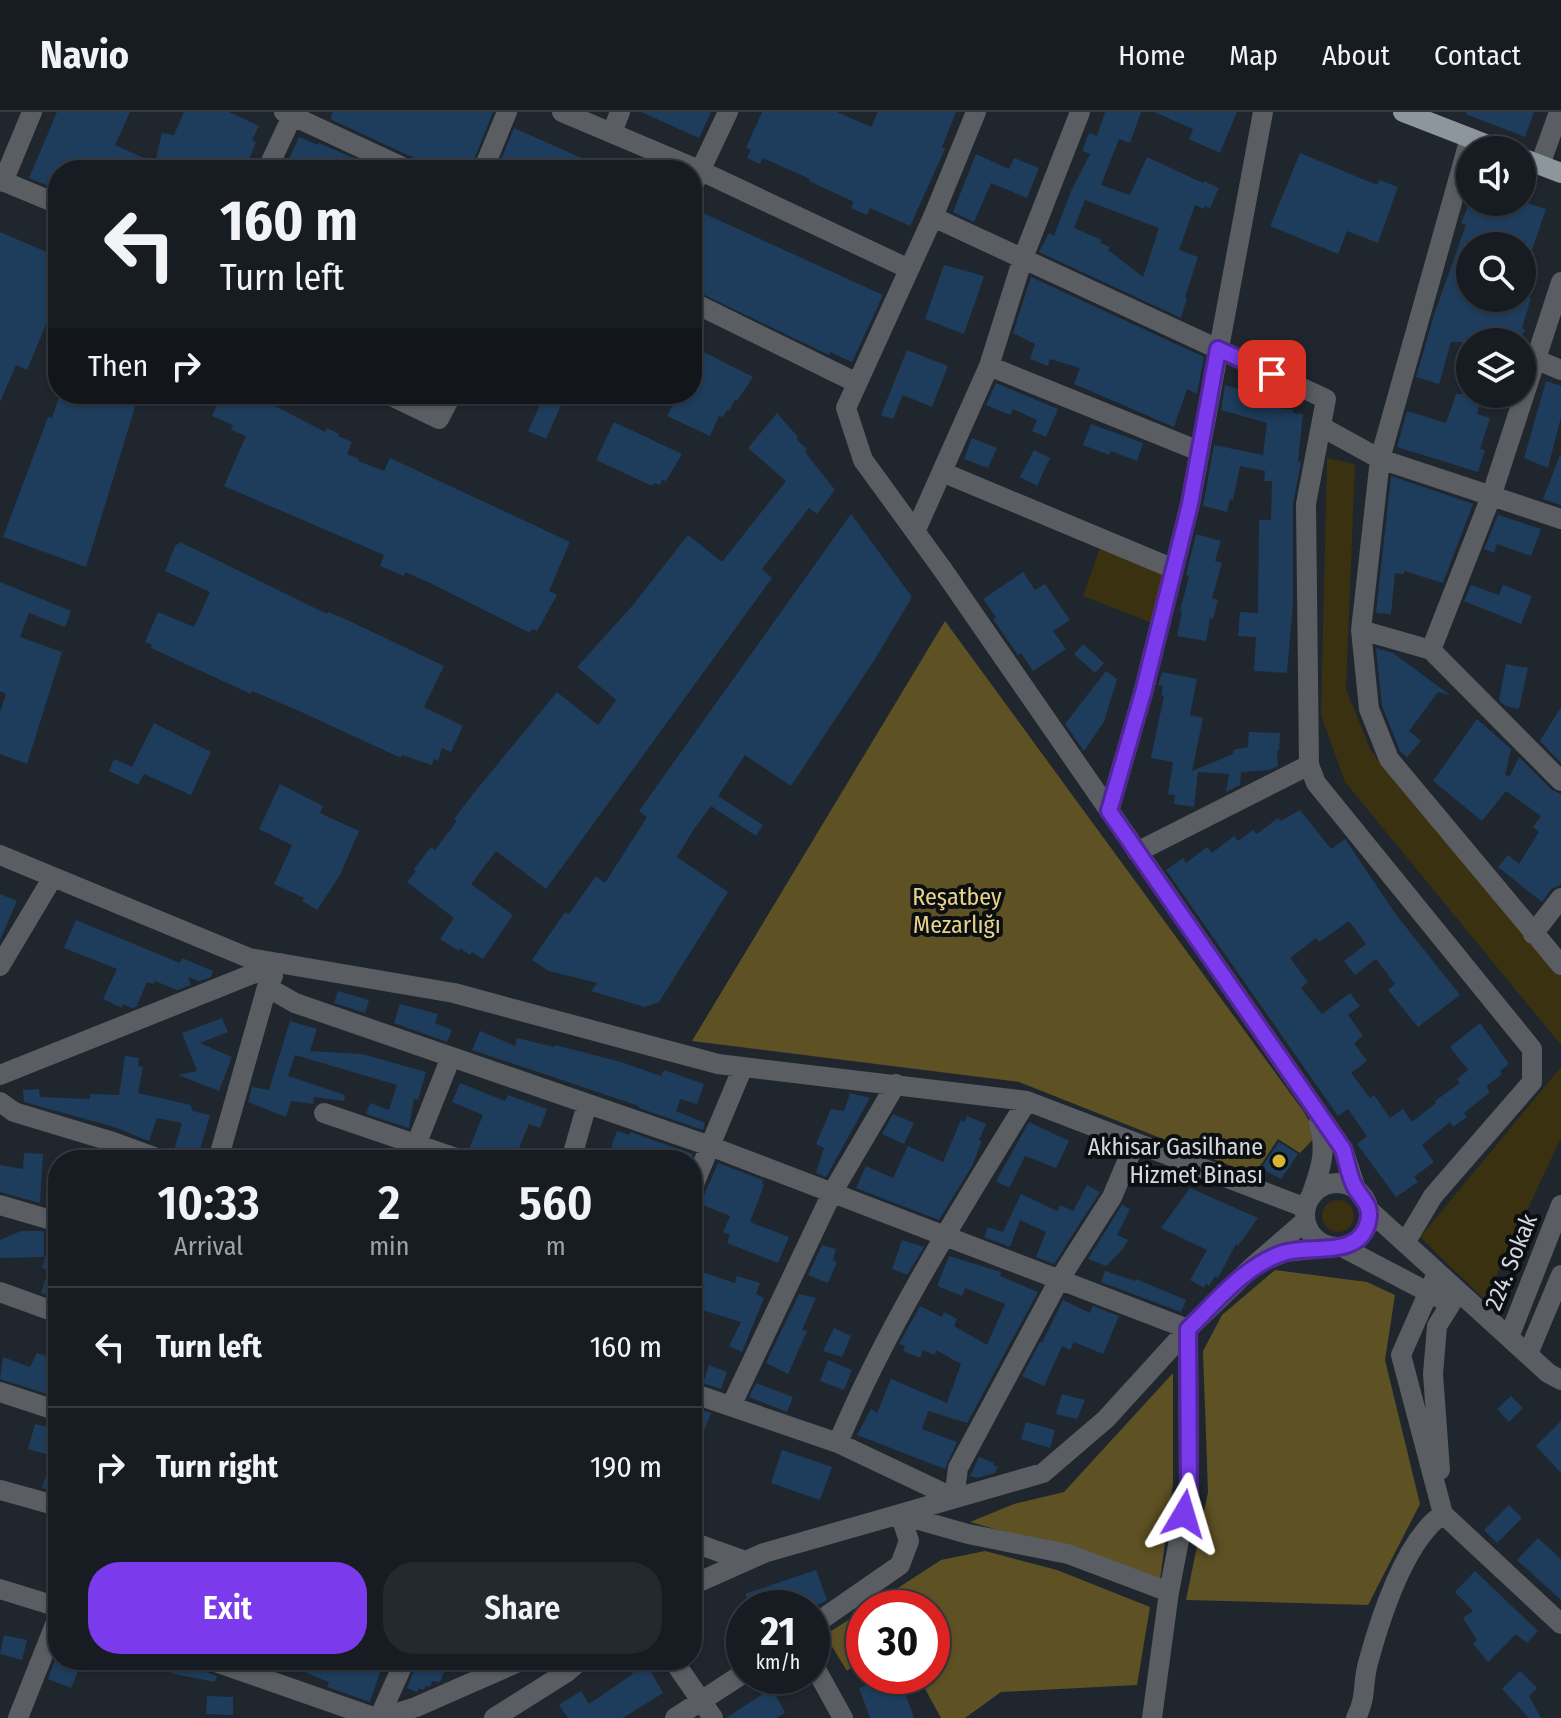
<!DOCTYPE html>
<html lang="en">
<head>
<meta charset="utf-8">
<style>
  :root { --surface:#171c22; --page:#24292f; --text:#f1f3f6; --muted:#9ea1a5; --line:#363a40; --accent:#7c3aed }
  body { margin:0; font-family:"Fira Sans Condensed",sans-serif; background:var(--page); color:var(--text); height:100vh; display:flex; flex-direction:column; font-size:30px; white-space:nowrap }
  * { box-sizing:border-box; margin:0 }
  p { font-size:26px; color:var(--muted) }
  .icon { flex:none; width:44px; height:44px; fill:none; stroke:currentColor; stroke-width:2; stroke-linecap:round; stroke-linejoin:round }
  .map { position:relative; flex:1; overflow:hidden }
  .details { position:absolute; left:48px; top:1038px; width:654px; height:520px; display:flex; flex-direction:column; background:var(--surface); border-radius:32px; box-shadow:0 2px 6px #0004,0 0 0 2px var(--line) }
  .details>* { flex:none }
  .hud { position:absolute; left:48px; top:48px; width:654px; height:244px; border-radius:32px; box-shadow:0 2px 6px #0004,0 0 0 2px var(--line); background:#171c22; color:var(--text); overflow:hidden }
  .buttons { position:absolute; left:1456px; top:24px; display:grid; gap:16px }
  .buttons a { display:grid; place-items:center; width:80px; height:80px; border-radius:50%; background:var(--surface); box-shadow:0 2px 6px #0004,0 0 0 2px var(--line); font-size:40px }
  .speed { position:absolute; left:726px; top:1478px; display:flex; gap:16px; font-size:40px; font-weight:700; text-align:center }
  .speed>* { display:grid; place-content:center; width:104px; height:104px; border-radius:50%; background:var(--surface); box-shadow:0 2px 6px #0004,0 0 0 2px var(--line); line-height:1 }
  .speed small { font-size:20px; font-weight:400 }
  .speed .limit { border:12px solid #d22; background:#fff; color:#111 }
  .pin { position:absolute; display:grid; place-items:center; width:68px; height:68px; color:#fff; margin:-34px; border-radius:16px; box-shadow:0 4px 12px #0006 }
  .me { position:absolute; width:88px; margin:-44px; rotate:7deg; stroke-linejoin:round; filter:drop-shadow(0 0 6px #0008) }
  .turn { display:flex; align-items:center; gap:28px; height:168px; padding:0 40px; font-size:36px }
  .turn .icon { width:104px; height:104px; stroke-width:2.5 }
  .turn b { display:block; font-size:56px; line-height:68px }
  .then { display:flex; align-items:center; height:76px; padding:0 40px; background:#0003; gap:16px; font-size:30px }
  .eta { display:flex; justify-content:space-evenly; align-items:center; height:136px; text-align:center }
  .eta b { font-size:48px; font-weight:600; line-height:56px }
  .action { display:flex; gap:16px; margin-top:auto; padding:16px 40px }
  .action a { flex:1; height:92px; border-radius:32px; background:var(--accent); color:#fff; font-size:32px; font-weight:600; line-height:92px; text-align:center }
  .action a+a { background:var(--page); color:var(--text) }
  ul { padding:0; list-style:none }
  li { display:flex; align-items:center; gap:24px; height:120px; padding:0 40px; border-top:2px solid var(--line) }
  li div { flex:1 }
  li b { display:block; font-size:30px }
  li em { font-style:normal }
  header { display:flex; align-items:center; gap:48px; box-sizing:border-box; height:112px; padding:0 40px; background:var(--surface); border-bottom:2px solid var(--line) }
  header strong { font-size:38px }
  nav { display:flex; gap:44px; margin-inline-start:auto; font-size:28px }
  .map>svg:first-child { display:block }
  .green { fill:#393110 }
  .forest { fill:#5e5124 }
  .building { fill:#1e3d5c; fill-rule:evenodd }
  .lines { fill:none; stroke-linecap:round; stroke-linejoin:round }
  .minor { stroke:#5a5d61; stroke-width:20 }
  .major { stroke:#8d959d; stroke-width:20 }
  .route-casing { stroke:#51269a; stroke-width:20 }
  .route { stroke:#7c3aed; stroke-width:14 }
  .poi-dot { fill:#d6b534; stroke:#0c0f12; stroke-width:3 }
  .labels { text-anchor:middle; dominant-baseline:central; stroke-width:8; stroke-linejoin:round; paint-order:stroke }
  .park-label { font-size:24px; fill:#e8d389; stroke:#0c0f12 }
  .poi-label { font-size:24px; fill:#d5d9df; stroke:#0c0f12; text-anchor:end }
  .street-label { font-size:24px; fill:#d5d9df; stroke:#0c0f12 }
</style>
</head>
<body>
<header>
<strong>Navio</strong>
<nav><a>Home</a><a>Map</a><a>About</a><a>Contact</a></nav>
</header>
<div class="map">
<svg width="1561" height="1606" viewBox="0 0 1561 1606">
  <rect width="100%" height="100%" fill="#1f262e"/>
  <path class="green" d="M1327 346 1355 352 1346 577 1371 639 1561 864V933L1345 670 1321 603Z
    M1100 436 1166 458 1152 511 1083 484Z
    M1561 955V1026L1485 1188 1420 1125Z
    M1322 1104a16 16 0 1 1 32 0a16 16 0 1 1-32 0Z"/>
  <path class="forest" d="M945 509 1304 1000 1317 1023 1300 1041 1278 1027 1254 1063 1019 970 692 929Z
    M1275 1158 1367 1170 1395 1183 1385 1248 1420 1392 1368 1493 1186 1488 1208 1380 1203 1239 1222 1203Z
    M1173 1261V1371L1160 1468 1061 1436 970 1410 1014 1392 1064 1380Z
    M985 1439 1057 1458 1150 1495 1137 1573 1001 1580 965 1606H941L918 1564H932V1496H867L941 1448Z
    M864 1498V1546L847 1559 825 1523Z"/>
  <path class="building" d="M57 0H130L115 33 155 51 162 21 174 23 184 0H229L259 14 252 28 256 30 245 58H58V78L29 66Z
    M333 0H493L470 58H432L421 53 414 46 330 7Z
    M641 0H711L699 26Z
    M762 0H837L871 15 878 0H956L942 35 945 37 910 114 870 96 867 103 851 96 854 90 809 69 810 67 763 46 760 52 747 46 751 38 746 36Z
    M1105 0H1141L1130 31 1119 27 1101 73 1130 83 1147 45 1203 71 1204 69 1219 76 1210 96 1205 94 1204 97 1195 93 1179 138 1198 145 1185 185 1187 186 1181 206 1039 140 1049 121 1054 124 1072 77 1090 42 1082 39 1089 21 1097 24ZM1085 88 1159 116 1143 165 1108 138 1110 135 1100 131 1102 128 1074 116Z
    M1154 0H1237L1220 41 1189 27 1193 17Z
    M1467 0H1534L1525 25 1466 2Z
    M514 16 577 44 610 58H497Z
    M299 25 318 33 319 31 371 54 369 58H284Z
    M1300 41 1377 73 1379 68 1398 75 1378 131 1347 119 1338 142 1270 114Z
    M976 42 1009 57 1014 46 1039 56 1027 86 991 71 974 110 953 100Z
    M1470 90H1524L1546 97 1524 161 1522 160V134H1470V186H1531L1522 216 1525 218 1519 230H1451L1439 272 1416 265 1434 203 1466 113 1461 111Z
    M703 101 883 183 852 250 830 240 829 243 692 177V127Z
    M0 120 58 145V184L27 258 16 253 0 290Z
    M944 153 984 164 964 222 925 207Z
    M1031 165 1204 245 1197 282 1187 277 1174 315 1074 272 1080 256 1050 247 1048 254 1030 247 1035 232 1013 221Z
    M692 234 753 265 737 289 735 287 729 299 727 298 723 305 719 304 710 324 667 304 678 282H692Z
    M907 238 948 254 932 295 903 283 893 307 881 303Z
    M1546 269 1561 274V305L1548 356 1524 346Z
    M996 271 1058 297 1046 325 1032 319 1037 308 1013 297 1010 303 986 293Z
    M1225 273 1249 280V283L1255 284 1253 293 1293 298V301L1303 302 1298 349 1301 350 1293 392V491L1287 561 1254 559 1256 525 1238 524 1240 500 1258 501 1259 408H1271L1272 369H1264L1265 359 1240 354 1233 388 1230 387 1227 400 1203 394 1214 333 1263 343 1267 311 1221 298Z
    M60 282H139L86 455 3 425 48 305 52 306Z
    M221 282H252L325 320 327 316 339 322 338 324 352 330 347 342 359 347 358 349 384 359 390 346 570 430 549 479 557 483 537 519 532 517 530 521 430 471 405 460 404 464 380 454 384 443 224 374 246 324 231 318 233 313 212 304Z
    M545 282H566L546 327 528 319Z
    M1456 282H1483L1477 302 1490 306 1480 337 1485 338 1478 360 1397 335 1407 299 1446 311Z
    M777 301 798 325 796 327 807 337 805 340 835 378 817 402 809 396 762 457 772 466 546 777 496 739 471 772 513 803 483 847 472 840 470 843 460 836 459 839 440 827 454 806 407 770 416 759 414 757 431 735 435 738 457 709 454 707 473 682 557 580 598 613 616 588 577 555 633 493 688 423 722 450 786 369 748 336Z
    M614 310 682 342 666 369 662 368 660 373 654 371 652 374 596 348Z
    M1091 312 1143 331 1137 349 1111 339 1109 343 1083 333Z
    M972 326 997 336 988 356 964 347Z
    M1034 338 1050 346 1037 374 1020 365Z
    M1560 343H1561V393L1543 387Z
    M1391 364 1473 392 1443 471 1404 459V462L1395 461 1391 502 1376 501Z
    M851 402 912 485 873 550 791 674 745 643 718 684 763 713 756 724 711 694 692 720 677 745 728 780 659 890 645 895 591 879 597 871 549 859 532 848 565 800 569 802 596 764 605 771 647 705 639 699Z
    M1498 403 1541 417 1531 444 1497 432 1494 441 1484 437Z
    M1196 422 1221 429 1215 449 1222 451 1212 486 1218 488 1213 507 1210 506 1206 529 1177 524 1182 499H1180L1189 464 1186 463Z
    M180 430 327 502 328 500 343 506 444 554 424 595 463 614 451 640 442 636 438 649 434 647 432 653 402 643 401 646 297 598 252 579 251 582 151 536 152 533 145 530 158 500 194 515 210 480 165 459 176 432 179 433Z
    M1023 460 1035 478 1045 472 1070 508 1053 519 1066 537 1033 559 1021 541 1018 543 993 507 996 505 983 487Z
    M0 470 71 499 65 515 29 501 20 525 62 540 27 652 0 642V600L6 582 0 579Z
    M1471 473 1499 483 1503 473 1532 484 1521 512 1464 489Z
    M1083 532 1104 551 1095 561 1074 542Z
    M1376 536 1393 541 1450 583 1438 580 1409 619 1421 629 1407 645 1400 639 1382 594Z
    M1506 552 1528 556 1519 597 1505 594 1499 588Z
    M1106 559 1117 567 1104 610 1084 639 1065 612Z
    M1162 560 1197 567 1190 603 1203 606 1192 659 1233 642V638L1248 635 1249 620 1280 621 1279 639 1277 638 1278 654 1269 658 1241 660 1240 673 1226 680 1229 662 1198 660 1194 695 1174 692 1175 683 1168 682 1173 650 1151 646 1164 584 1161 583 1163 574 1158 573Z
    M1561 595V651L1540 629Z
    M1477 607 1511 637 1505 663 1510 664 1519 645 1552 678 1561 682V773L1551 777 1542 790 1498 755 1508 743 1519 752 1539 720 1533 715 1541 704 1506 679 1482 709 1433 669Z
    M154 611 211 640 191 683 144 662 138 673 109 659 114 647 132 655Z
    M280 672 323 694 320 701 359 719 340 763 317 798 302 789 304 786 274 772 292 733 259 717Z
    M1300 698 1331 737 1345 727 1397 804 1460 883 1418 915 1388 878 1395 872 1376 847 1355 863 1344 849 1366 832 1349 809 1319 830 1316 826 1290 846 1308 870 1301 876 1322 902 1350 881 1360 894 1348 903 1363 924 1354 931 1367 949 1351 961 1370 986 1374 983 1390 1006 1403 997 1412 1010 1436 991 1435 989 1460 971 1457 967 1468 958 1450 935 1480 911 1509 952 1500 959 1502 962 1488 973 1487 976 1490 980 1464 1001 1467 1005 1453 1015 1450 1010 1422 1033 1434 1050 1414 1065 1418 1070 1396 1085 1357 1032 1367 1024 1348 997 1338 1004 1166 758 1183 746 1186 751 1207 735 1212 741 1234 724 1238 729 1253 718 1257 722 1278 706 1281 709Z
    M0 782 17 789 0 828Z
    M76 808 180 851 182 846 213 859 211 865 199 869 188 865 191 873 177 878 155 869 153 872 147 870 136 895 132 896 123 892 122 896 103 887 117 857 64 836Z
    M338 879 369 888 365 901 334 891Z
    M400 892 438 902 435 911 452 918 447 930 394 911Z
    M222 906 228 920 200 931 232 945 219 979 178 963 197 959 182 921Z
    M290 909 317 917 310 939 362 942 426 960 418 988 414 987 409 1016 366 1002 370 991 389 998 397 973 295 943 288 964 345 983 344 989 314 985 313 992 291 989 286 1005 248 990 252 975 269 978Z
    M480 919 515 934 517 926 554 935 555 933 621 950 661 964 664 958 704 972 697 992 680 987 676 999 705 1011 703 1018 639 996V994L472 938Z
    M125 944 139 946 138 954 143 955 138 981 191 993 192 999 210 1003 197 1048H186L173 1042 182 1011 157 1006 149 1029 114 1015 24 990 23 978 39 977 40 985 90 987V982L119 983Z
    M460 971 505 989 508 983 547 997 540 1016 529 1012 514 1048H492L469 1037 483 1003 452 990Z
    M850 981 870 986 826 1065 816 1061 824 1036 816 1032 831 997 844 999Z
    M893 1002 914 1011 904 1032 882 1022Z
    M967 1004 986 1012 979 1028 982 1029 972 1054 939 1108 856 1076 866 1054 893 1066 908 1034 943 1050 961 1008 965 1010Z
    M1029 1010 1069 1029 1056 1056 1025 1044 1009 1076 996 1069Z
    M617 1019 629 1023 630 1020 693 1042 690 1048H611L614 1036 611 1035Z
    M1279 1030 1298 1042 1281 1067 1261 1056Z
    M24 1041 43 1042 40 1091 0 1080V1053L23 1057Z
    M718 1051 763 1068 762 1072 764 1073 750 1110 789 1125 778 1151 727 1131 730 1123 723 1120 730 1104 700 1092Z
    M1087 1073 1100 1080 1054 1152 1036 1145 1046 1120 1020 1108 1010 1135 984 1125 988 1115 1003 1120 1021 1082 1057 1099 1060 1093 1073 1099Z
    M1190 1076 1258 1106 1238 1134 1236 1132 1218 1166 1215 1164 1209 1174 1206 1172 1204 1176 1190 1168 1207 1138 1161 1116Z
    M1122 1093 1130 1097 1117 1123 1128 1128 1123 1137 1106 1154 1088 1147Z
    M21 1119H44V1145L0 1146V1128Z
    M902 1128 924 1135 907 1163 892 1157Z
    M822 1133 836 1137 833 1148 837 1150 828 1171 808 1163Z
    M54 1135 58 1136V1187L41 1181 48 1158 42 1156 47 1138 53 1140Z
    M949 1144 1001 1160 1000 1164 1038 1180 967 1311 928 1299 922 1317 957 1330 945 1357 857 1323 871 1297 877 1301 891 1267 947 1291 961 1252 936 1238 935 1243 923 1238 920 1246 903 1239 905 1234 899 1232 920 1194 942 1205 944 1200 957 1207 954 1214 987 1233 1005 1192 965 1176 962 1184 937 1174Z
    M696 1158 735 1171 737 1164 760 1171 756 1182 764 1186 742 1240 729 1234 741 1210 692 1195V1170Z
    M1105 1159 1135 1169 1136 1167 1186 1188 1181 1200 1101 1170Z
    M799 1182 816 1186 802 1218 807 1219 788 1262 766 1251Z
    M1063 1188 1090 1201 1093 1194 1119 1204 1103 1242 1074 1230 1070 1238 1062 1234 1044 1274 1022 1264 1040 1230 1042 1231Z
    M834 1216 851 1224 842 1245 823 1239Z
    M37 1241 58 1248 47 1282 0 1267 3 1245 30 1255Z
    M828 1248 852 1258 844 1278 820 1269Z
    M709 1253 727 1260 721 1277 703 1271Z
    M756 1271 793 1285 787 1300 749 1285Z
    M1062 1282 1085 1288 1077 1307 1056 1302Z
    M1511 1284 1523 1296 1509 1310 1497 1297Z
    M692 1295 711 1301 693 1349H692Z
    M1561 1309V1361L1536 1334Z
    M1026 1310 1055 1318 1050 1336 1021 1327Z
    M35 1312 56 1317 49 1343 28 1337Z
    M55 1336 58 1337V1381L42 1376Z
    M782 1338 832 1355 820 1388 771 1371Z
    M979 1345 994 1351 993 1353 998 1355 995 1361 977 1366 970 1364Z
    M1509 1393 1522 1406 1497 1431 1484 1418Z
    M1538 1426 1561 1447V1488L1517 1448Z
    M816 1458 827 1488 822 1491 809 1496H751L745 1482Z
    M1475 1459 1538 1519 1527 1531 1516 1522 1488 1550 1473 1532 1477 1528 1463 1506 1473 1499 1455 1480Z
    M4 1523 27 1528 22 1548 0 1542Z
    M55 1548 80 1555 71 1576 48 1567Z
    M175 1548 217 1564 215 1570 170 1561Z
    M275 1548H384L370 1590 327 1575 329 1570Z
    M418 1548H431L429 1552 445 1558 440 1570 432 1569 430 1575 427 1574 422 1578 419 1576 417 1580 407 1576Z
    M635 1548H644L663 1581 623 1606H568L559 1593 581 1579 589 1592 633 1562 628 1552Z
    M1520 1559 1537 1576 1529 1584 1541 1606H1529L1502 1577Z
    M872 1564H899L914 1606H870L859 1576 874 1570Z
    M772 1576 785 1601 776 1606H726Z
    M207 1584 233 1585V1603L206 1602Z"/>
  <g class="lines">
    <path class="minor" d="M284 0 409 58
      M562 0 699 58 909 157
      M976 0 933 105 846 296 863 348 943 458 1343 1037 1356 1077
      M612 21 620 0
      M1470 26 1380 347 1361 518 1369 597 1389 647 1561 853
      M1540 53 1559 0
      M267 58 294 0
      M483 58 507 0
      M0 68 58 92
      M3 70 32 0
      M692 76 728 0
      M933 105 1326 287 1306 392 1309 653 1316 671 1532 937V970L1433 1084 1405 1131
      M692 190 857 271
      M1535 247 1561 258
      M989 254 1199 339
      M387 282 439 307 452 282
      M1322 315 1380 347 1561 407
      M942 360 1174 457
      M915 420 989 254 1023 146 1080 0
      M1361 518 1431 538 1561 669
      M1431 538 1492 382 1561 170
      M1109 699 1143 581 1190 392 1263 0
      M1137 740 1309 653
      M0 743 249 846 454 881 718 952 1027 989 1306 1096
      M1533 822 1561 786
      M0 854 53 765
      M267 875 295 891 710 1034 1188 1217 1189 1377 1169 1480 1152 1606
      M0 963 280 851
      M0 990 14 1000 110 1029 162 1048
      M324 1001 462 1048
      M218 1048 267 875 273 864
      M410 1048 451 945
      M571 1048 587 992
      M1305 1103a32 32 0 1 1 64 0a32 32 0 1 1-64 0Z
      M692 1077 743 955
      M1311 1084C1321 1056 1327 1040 1319 1010
      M0 1093 58 1110
      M1369 1098 1548 1261 1561 1268
      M1342 1135 1439 1186
      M1266 1148 1285 1140 1330 1135
      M1437 1161 1401 1243 1443 1402 1561 1512
      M0 1180 58 1201
      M1509 1225 1561 1093
      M1528 1242 1561 1163
      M0 1280 58 1299
      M692 1281 838 1331 954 1386 958 1356 1059 1168 1112 1085 1135 1031
      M731 1294 832 1081 896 972
      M838 1331C887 1213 960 1098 1027 989
      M1440 1358 1433 1262 1437 1214 1458 1180
      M0 1378 58 1394
      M901 1403 968 1422 1068 1442 1169 1480
      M692 1430 745 1449
      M692 1473 764 1441 1043 1361 1106 1307 1188 1217 1252 1155 1305 1109
      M0 1477 58 1495
      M812 1514 900 1453 909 1429 900 1402
      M210 1548 376 1606
      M673 1548 713 1606
      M812 1550 843 1606
      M18 1606 58 1505
      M379 1606 405 1548
      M381 1606 416 1595 523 1548
      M494 1606 567 1560 581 1548
      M675 1606 744 1561
      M1356 1606C1367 1584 1362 1573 1368 1551 1380 1507 1405 1428 1443 1402"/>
    <path class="major" d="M1403 0 1501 38
      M1522 46 1561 61"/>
  </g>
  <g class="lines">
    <g class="route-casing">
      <path id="route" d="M1184 1402 1189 1377 1188 1217C1217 1189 1244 1154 1283 1141 1309 1132 1360 1147 1368 1110 1372 1095 1364 1089 1356 1077 1349 1066 1347 1049 1343 1037L1109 699 1143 581 1190 392 1218 237 1272 262"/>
    </g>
    <use href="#route" class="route"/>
  </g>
  <circle class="poi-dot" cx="1279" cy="1049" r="8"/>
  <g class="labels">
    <g class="park-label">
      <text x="957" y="785">Reşatbey<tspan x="957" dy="28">Mezarlığı</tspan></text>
    </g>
    <g class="poi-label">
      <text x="1263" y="1035">Akhisar Gasilhane<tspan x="1263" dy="28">Hizmet Binası</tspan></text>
    </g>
    <g class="street-label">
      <text transform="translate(1511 1150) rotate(-68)">224. Sokak</text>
    </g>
  </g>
</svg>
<div class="buttons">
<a><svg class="icon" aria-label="sound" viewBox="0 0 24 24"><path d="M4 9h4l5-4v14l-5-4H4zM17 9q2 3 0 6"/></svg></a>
<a><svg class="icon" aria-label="search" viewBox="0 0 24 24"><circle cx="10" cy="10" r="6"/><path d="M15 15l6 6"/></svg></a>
<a><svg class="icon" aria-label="layers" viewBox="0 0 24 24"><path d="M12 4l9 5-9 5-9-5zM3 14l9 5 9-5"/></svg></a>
</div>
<div class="speed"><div>21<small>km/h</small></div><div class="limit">30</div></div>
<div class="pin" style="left:1272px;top:262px;background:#d93025"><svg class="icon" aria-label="arrive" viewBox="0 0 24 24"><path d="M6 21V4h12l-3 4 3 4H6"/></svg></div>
<svg class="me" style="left:1184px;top:1402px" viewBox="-20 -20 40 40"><path d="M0-17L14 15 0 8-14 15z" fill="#7c3aed" stroke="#fff" stroke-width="4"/></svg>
<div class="hud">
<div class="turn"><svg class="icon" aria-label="left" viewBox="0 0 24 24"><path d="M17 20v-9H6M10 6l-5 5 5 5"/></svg><div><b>160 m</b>Turn left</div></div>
<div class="then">Then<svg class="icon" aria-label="right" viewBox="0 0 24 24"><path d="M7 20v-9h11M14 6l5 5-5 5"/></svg></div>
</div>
<section class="details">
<div class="eta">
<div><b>10:33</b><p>Arrival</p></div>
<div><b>2</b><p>min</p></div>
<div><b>560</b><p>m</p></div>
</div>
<ul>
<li><svg class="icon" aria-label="left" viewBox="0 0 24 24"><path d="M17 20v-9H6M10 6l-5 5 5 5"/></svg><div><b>Turn left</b></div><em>160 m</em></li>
<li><svg class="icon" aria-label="right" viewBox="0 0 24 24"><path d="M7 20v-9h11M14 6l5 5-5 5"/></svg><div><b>Turn right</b></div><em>190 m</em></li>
</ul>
<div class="action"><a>Exit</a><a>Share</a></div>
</section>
</div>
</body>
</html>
